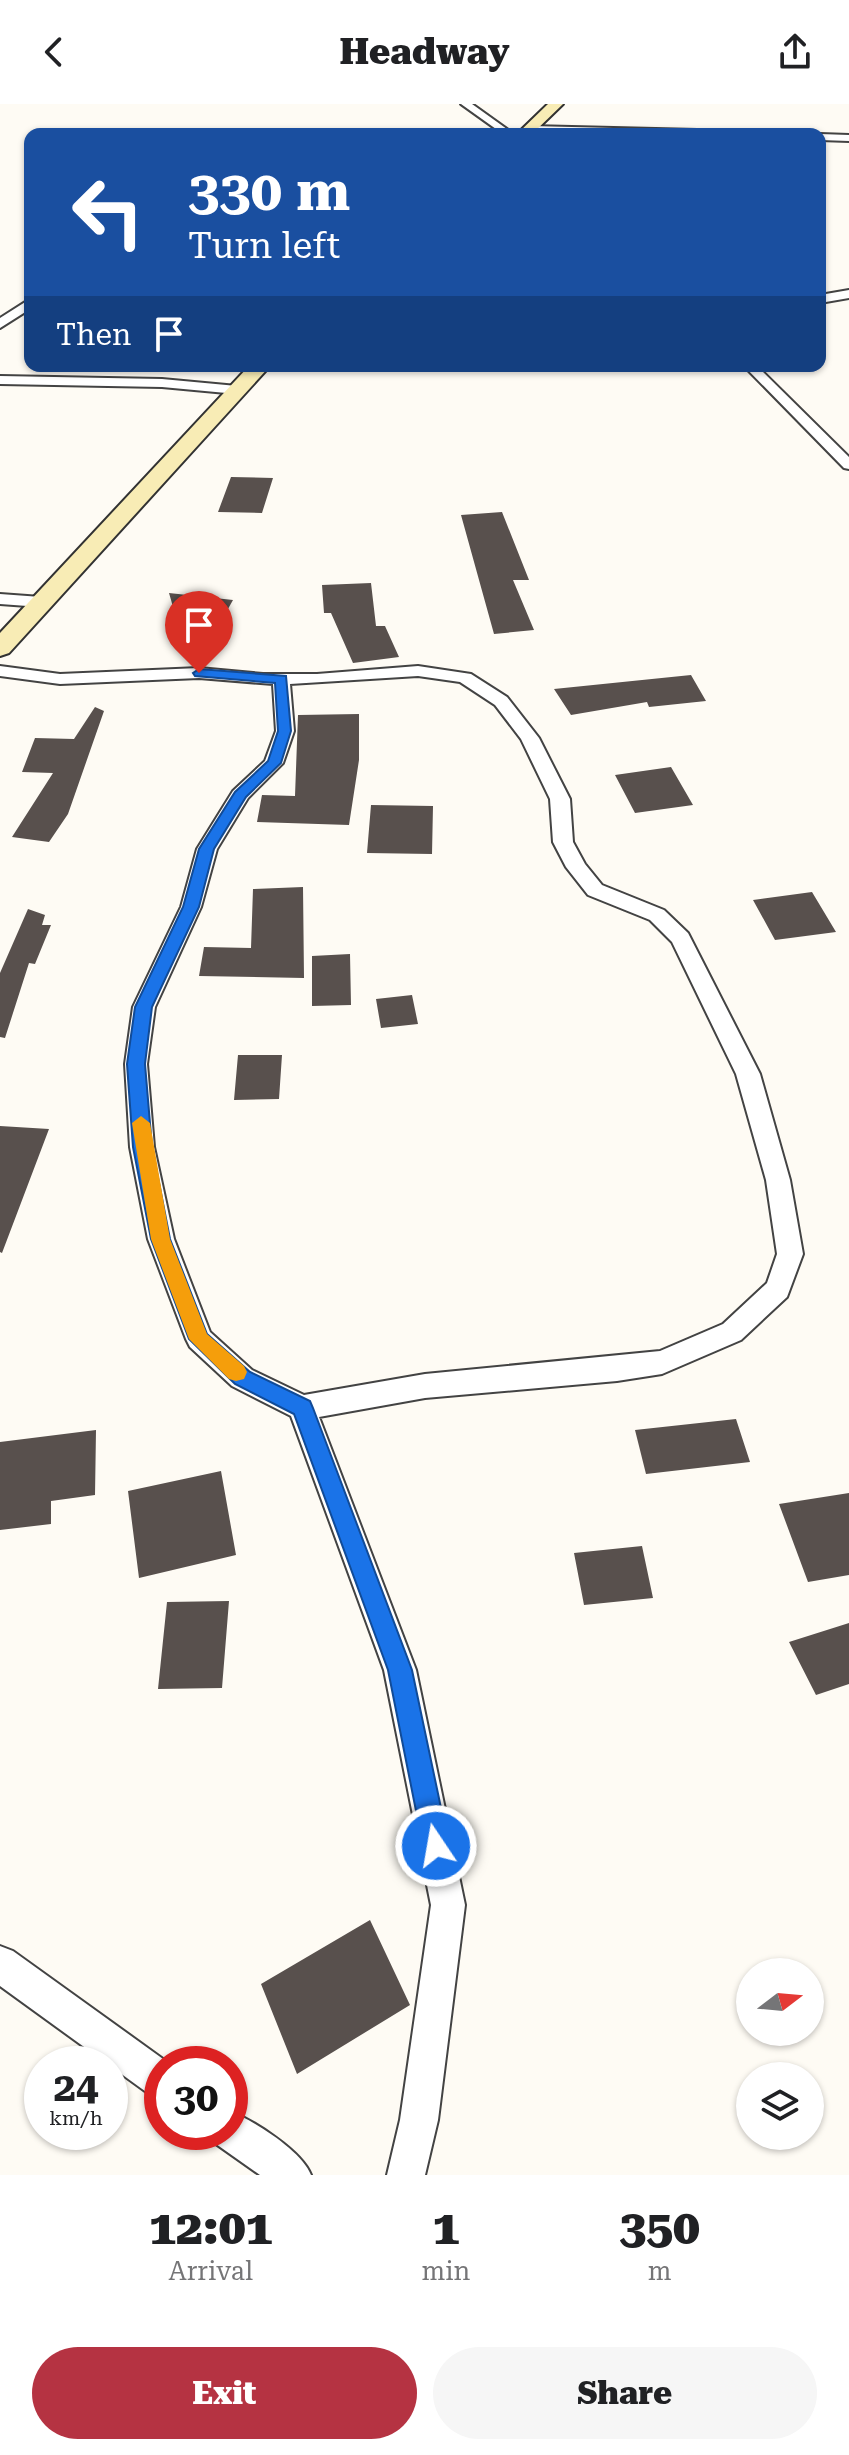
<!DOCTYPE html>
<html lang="en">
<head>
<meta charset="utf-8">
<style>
  :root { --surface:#fff; --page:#f6f6f6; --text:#202124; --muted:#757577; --accent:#b53342 }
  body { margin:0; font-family:"Roboto Serif",serif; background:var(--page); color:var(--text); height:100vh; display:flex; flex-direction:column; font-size:30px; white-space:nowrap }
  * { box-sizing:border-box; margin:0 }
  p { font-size:26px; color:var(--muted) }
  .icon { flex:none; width:44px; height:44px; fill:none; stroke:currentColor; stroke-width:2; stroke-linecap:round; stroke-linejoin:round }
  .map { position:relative; height:2071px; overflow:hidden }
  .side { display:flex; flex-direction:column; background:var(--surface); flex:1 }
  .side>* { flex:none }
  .banner { position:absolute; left:24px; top:24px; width:802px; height:244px; border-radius:16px; box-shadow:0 2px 6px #0004; background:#1a4fa0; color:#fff; overflow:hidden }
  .needle { width:52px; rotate:74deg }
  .buttons { position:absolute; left:736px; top:1854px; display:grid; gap:16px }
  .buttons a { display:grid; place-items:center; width:88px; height:88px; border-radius:50%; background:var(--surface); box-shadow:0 2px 6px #0004; font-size:40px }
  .speed { position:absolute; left:24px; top:1942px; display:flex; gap:16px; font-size:40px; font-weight:700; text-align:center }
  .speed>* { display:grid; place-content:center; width:104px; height:104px; border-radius:50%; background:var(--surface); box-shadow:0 2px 6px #0004; line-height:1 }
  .speed small { font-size:20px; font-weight:400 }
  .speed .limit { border:12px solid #d22; background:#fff; color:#111 }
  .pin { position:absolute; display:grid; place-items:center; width:68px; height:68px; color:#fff; margin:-82px -34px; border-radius:50% 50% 50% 0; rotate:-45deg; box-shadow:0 0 8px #0007 }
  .pin .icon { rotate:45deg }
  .me { position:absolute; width:88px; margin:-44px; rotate:348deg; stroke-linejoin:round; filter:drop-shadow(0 0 6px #0008) }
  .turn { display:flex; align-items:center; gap:28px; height:168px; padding:0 32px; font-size:36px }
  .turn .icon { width:104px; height:104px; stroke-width:2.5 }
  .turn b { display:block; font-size:56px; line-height:68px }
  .then { display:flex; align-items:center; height:76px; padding:0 32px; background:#0003; gap:16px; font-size:30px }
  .eta { display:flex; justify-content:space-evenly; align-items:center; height:136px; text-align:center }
  .eta b { font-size:48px; font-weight:800; line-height:56px }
  .cta { display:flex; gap:16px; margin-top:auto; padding:16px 32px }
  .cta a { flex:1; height:92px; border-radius:48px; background:var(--accent); color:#fff; font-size:32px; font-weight:800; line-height:92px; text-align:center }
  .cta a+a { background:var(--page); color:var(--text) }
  header { display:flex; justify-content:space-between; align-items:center; height:104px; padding:0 32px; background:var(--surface); font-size:36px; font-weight:800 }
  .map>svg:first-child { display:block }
  .building { fill:#58504d }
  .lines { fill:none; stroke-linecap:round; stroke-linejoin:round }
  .minor-casing { stroke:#434343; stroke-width:4 }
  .secondary-casing { stroke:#323232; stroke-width:4 }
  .minor { fill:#fff; fill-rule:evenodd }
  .secondary { fill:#f8ecb5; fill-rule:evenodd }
  .route { fill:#1a73e8; stroke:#114b97; stroke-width:2 }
  .slow { fill:#f59e0b }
</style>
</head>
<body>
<header><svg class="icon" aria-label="back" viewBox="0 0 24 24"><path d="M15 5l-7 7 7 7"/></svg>Headway<svg class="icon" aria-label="share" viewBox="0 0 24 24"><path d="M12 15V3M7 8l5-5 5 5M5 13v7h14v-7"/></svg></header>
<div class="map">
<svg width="849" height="2071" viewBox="0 0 849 2071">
  <rect width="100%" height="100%" fill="#fefbf4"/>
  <path class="building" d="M231 373 273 374 262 409 218 408Z
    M502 408 529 476H513L534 526 494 530 461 411Z
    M371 479 376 522H385L399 553 353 559 331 509H324L322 481Z
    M169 489 233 496 224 512 229 528 182 534Z
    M691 571 706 597 649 603 647 598 571 611 554 585Z
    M95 603 104 607 68 710 49 738 12 733 53 669 22 668 35 634 74 635Z
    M359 610V656L349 721 257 718 262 691 295 692 298 611Z
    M671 663 693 701 635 709 615 671Z
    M371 701 433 702 432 750 367 749Z
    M303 783 304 874 199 872 204 843 251 844 253 785Z
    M812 788 836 828 775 836 753 796Z
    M28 805 45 811 42 821H51L35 860 29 859 5 934 0 933V869Z
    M350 850 351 901 312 902V852Z
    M412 891 418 920 381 924 376 895Z
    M238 951H282L279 995 234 996Z
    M0 1022 49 1025 2 1149 0 1148Z
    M736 1315 750 1358 646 1370 635 1326Z
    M96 1326 95 1391 51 1397V1420L0 1426V1338Z
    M221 1367 236 1451 139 1474 128 1387Z
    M849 1389V1471L808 1478 779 1400Z
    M642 1442 653 1494 584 1501 574 1449Z
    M229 1497 222 1584 158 1585 167 1498Z
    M849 1519V1580L816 1591 789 1538Z
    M370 1816 410 1901 297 1970 261 1880Z"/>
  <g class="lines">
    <g class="minor-casing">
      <path id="minor" d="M461 0H472L514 30H503Z
        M530 22 739 27 744 30 527 27Z
        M820 30 849 31V37L820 36Z
        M849 186V194L820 199V191Z
        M30 195V205L0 224V214Z
        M744 262H757L849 353V365L844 364Z
        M0 272 162 275 237 282 244 286 237 290 162 283 0 280Z
        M0 490 41 493 49 498 41 503 0 500Z
        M0 562 60 570 199 564 263 570H317L418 562 471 570 507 593 539 634 570 695 573 738 585 760 602 781 664 806 688 829 760 970 790 1076 803 1150 787 1193 741 1236 662 1270 617 1277 425 1294 319 1313 416 1566 465 1801 438 2016 425 2071H387L400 2016 431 1801 384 1566 291 1312 232 1282 190 1243 186 1235 148 1135 130 1043 125 960 133 903 181 803 197 745 233 687 265 657 276 627 273 580 199 574 60 580 0 572ZM418 572 460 578 495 601 521 635 550 695 553 738 566 763 588 791 650 816 672 838 736 970 766 1076 777 1150 767 1179 723 1220 660 1247 425 1270 304 1291 252 1266 210 1228 174 1135 154 1043 147 960 155 903 201 803 217 745 248 694 283 659 294 627 290 580Z
        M0 1842 13 1847 170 1960H162V1996L149 1990 0 1882Z
        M230 2007C254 2017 302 2047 311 2071H260L216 2040 212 2028H230Z"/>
    </g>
    <g class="secondary-casing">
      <path id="secondary" d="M548 0H563L532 30H517Z
        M249 262H270L9 549 0 552V529Z"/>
    </g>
    <use href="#minor" class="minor"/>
    <use href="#secondary" class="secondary"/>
  </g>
  <path class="route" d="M199 565 286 572 291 627 281 659 246 693 214 745 199 803 152 903 145 960 152 1043 170 1135 207 1230 250 1268 310 1297 313 1304 412 1566 449 1742 445 1751 436 1755 427 1751 423 1742 388 1566 294 1310 235 1280 189 1235 151 1135 133 1043 127 960 135 903 183 803 199 745 235 688 268 657 278 627 275 579 195 572 193 569Z"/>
  <path class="slow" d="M141 1012 150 1019 170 1135 207 1230 244 1262 247 1268 244 1275 236 1277 229 1275 189 1235 151 1135 132 1019Z"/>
</svg>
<div class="buttons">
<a><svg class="needle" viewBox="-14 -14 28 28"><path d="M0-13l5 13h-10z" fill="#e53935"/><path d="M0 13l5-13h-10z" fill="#757577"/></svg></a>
<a><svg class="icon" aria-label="layers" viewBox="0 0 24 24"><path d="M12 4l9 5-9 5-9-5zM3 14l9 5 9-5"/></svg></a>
</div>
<div class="speed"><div>24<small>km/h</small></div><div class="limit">30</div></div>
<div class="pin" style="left:199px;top:569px;background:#d93025"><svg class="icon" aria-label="arrive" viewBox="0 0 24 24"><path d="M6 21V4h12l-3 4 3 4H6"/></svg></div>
<svg class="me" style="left:436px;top:1742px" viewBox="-20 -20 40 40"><circle r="17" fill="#1a73e8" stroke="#fff" stroke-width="3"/><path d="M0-11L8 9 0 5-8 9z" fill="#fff"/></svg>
<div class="banner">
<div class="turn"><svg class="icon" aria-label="left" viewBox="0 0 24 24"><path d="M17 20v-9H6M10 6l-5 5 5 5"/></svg><div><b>330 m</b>Turn left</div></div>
<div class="then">Then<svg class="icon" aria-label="arrive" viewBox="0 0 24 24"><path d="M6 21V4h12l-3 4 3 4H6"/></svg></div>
</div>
</div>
<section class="side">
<div class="eta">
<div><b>12:01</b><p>Arrival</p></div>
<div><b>1</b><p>min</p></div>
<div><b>350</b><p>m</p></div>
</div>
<div class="cta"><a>Exit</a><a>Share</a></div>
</section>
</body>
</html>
